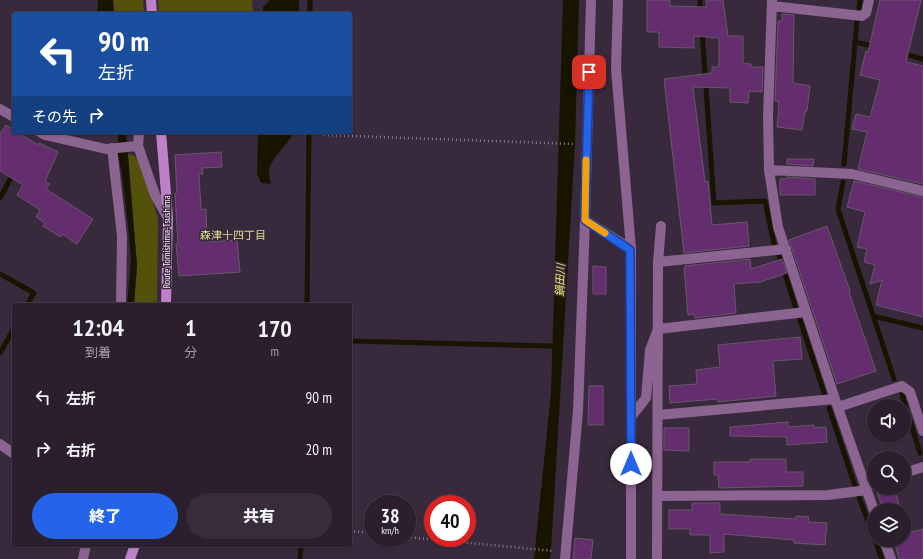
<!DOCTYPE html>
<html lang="ja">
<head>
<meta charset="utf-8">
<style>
  :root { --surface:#2b1f2d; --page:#372c39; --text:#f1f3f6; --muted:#a6a2aa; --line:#473d49; --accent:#2563eb }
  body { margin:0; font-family:"PT Sans Narrow","Noto Sans JP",sans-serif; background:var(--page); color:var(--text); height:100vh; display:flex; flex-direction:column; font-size:15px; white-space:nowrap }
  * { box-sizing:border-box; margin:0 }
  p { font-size:13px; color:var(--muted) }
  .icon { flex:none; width:22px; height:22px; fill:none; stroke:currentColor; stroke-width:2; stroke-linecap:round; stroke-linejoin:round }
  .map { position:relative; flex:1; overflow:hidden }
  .side { position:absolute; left:12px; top:303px; width:340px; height:244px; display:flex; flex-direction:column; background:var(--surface); border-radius:4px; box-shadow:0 1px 3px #0004,0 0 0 1px var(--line) }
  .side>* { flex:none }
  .top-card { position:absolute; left:12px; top:12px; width:340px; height:122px; border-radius:4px; box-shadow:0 1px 3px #0004,0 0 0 1px var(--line); background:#1a4fa0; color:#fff; overflow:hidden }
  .tools { position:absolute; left:867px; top:399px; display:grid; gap:8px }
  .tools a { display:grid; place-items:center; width:44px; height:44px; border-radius:50%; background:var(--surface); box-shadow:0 1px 3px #0004,0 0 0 1px var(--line); font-size:20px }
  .speed { position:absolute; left:364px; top:495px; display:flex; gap:8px; font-size:20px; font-weight:700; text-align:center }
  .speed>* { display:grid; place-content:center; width:52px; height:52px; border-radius:50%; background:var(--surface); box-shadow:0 1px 3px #0004,0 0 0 1px var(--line); line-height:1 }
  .speed small { font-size:10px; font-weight:400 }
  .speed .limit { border:6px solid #d22; background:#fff; color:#111 }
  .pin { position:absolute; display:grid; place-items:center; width:34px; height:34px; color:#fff; margin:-17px; border-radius:8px; box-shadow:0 2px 6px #0006 }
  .me { position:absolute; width:44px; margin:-22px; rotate:0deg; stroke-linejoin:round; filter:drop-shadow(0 0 3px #0008) }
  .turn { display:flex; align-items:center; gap:14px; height:84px; padding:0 20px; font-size:18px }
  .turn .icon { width:52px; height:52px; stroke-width:2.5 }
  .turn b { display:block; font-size:28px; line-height:34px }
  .then { display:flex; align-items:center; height:38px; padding:0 20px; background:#0003; gap:8px; font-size:15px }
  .eta { display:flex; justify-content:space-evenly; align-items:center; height:68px; text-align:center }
  .eta b { font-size:24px; font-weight:800; line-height:28px }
  .primary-button { display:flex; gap:8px; margin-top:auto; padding:8px 20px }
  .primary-button a { flex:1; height:46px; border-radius:24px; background:var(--accent); color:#fff; font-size:16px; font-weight:800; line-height:46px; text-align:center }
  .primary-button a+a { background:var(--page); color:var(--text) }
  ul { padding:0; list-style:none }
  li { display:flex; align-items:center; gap:12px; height:52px; padding:0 20px }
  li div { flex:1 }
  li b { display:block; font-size:15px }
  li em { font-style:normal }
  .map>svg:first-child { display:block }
  .green { fill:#53510a }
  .water { fill:#171500 }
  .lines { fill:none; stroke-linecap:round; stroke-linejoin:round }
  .stream { stroke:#171500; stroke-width:5 }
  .building { fill:#642d6e; stroke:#68576b }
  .path { stroke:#8b7d8d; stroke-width:2.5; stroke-dasharray:1 3; stroke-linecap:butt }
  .minor { stroke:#8b6491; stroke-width:10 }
  .tertiary { stroke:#8b6491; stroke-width:10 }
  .secondary { stroke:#be80c8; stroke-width:10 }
  .route-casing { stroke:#184099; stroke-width:10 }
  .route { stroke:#2563eb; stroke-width:7 }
  .slow { stroke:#f59e0b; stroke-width:7 }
  .labels { text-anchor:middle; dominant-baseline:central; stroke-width:3; stroke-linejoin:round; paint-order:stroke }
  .street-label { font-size:10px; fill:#f9eefa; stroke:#39293c }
  .neighbourhood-label { font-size:11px; fill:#dbda8b; stroke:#39293c }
  .water-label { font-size:11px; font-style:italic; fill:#eae564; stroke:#39293c }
</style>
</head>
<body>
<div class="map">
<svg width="923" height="559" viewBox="0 0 923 559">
  <rect width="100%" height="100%" fill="#39293c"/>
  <path class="green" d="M113 0H143L144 14H114Z
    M158 0H252L253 14H159Z
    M128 154 133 155 140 161 158 219 157 305H134L137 265Z"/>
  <path class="water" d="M98 0H113L114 14H97Z
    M270 0H299V14H263V7Z
    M563 0H579L575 144 551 551 550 559H534L551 392Z
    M118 132H126L137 265 134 305H127L131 262 129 235 122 174 118 155Z
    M258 132H293C289 145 271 157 269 171 269 175 270 180 271 184L261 183 257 174Z"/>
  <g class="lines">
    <path class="stream" d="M700 0 701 14
      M859 8 860 0
      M310 14V0
      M702 30 714 203 765 201 774 244
      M855 42 876 47
      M901 53 923 59
      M844 164 857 21
      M843 182 838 209 894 379
      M0 198 14 172
      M779 255 795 306
      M0 274 34 293 27 305
      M307 305 309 132
      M873 316 923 328
      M800 320 824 393
      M350 341 552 346
      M0 353 14 328
      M902 395 920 453
      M829 408 855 486
      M859 497 874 538
      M875 540 882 559
      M300 559 301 545"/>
  </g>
  <path class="building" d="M647 0H670V6L707 7 706 0H723L728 36H743V63L751 64V67H763L762 92 749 91 748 103 730 102V88L693 87 705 182 708 181 712 225 747 222 749 246 684 253 664 79 712 73V67H718L719 63V38L694 36V48L659 47V32H647Z
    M880 0H921L906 62 923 66V184L858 169 867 132 852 129 856 114 870 117 880 80 860 75 866 51 868 52Z
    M782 14 794 15 793 83 810 86 807 111H805L802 130 777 127 779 107H778L779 102 775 101 778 21H782Z
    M6 125 14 130V132H17L38 145 39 143 58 152 45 181 50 184 46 189 93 219 77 244 62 234 60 237 43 226 45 223 36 217 40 210 17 195 23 185 0 171V134Z
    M221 152 222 167 202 168 203 174H199L201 210 206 209 207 242 237 240 240 272 179 276 176 244H178L175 193H177L175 155Z
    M787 159H814L813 166 787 164Z
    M787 177 815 179V195H780V179H787Z
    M854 181 923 197V317L876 305 882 280 870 284 875 265 864 262 867 249 857 247 865 212 847 207Z
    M827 226 850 291 849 292 876 371 837 384 789 240Z
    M750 259 751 269 782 259 787 273 760 282 734 284 736 313 695 318 694 314 688 315 684 268H685V266Z
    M593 266 606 267V294H593Z
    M800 337 802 359 773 361 776 396 718 402 717 399 670 403 669 386 697 384 696 370 720 367 718 345Z
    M589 386H603V425H588Z
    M788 422V427L814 425V428L826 427 827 442 787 445V437L730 436V427Z
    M664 428H689V451L664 450Z
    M750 459H786V472H803V486L719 488 718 475H714V462H750Z
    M886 488H894L901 510H883L877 491Z
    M692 503H720V514L796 519V516L809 517 808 522 827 523 825 545 794 543V540L724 534V552L710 553V535H690V529H669V510H692Z
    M923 529V559H899L894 540H904V534Z
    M575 538 593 540 591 559H573Z"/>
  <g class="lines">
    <path class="path" d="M324 135 574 144
      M350 531 373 533
      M407 537 554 551"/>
    <path class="minor" d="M772 0 768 116 769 170 778 227 835 399 874 511
      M772 6 862 16 866 13 869 0
      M0 109 14 117
      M40 132 45 135 106 149 138 146 139 132
      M138 146 155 195 168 218
      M112 148 122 236 121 305
      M769 170 852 174 923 191
      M585 220 631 249
      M658 262 786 249
      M838 407 902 386 910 392 923 431
      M658 415 835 399
      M631 417 646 398 650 350 658 329 806 312
      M904 473 923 467
      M657 496 828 495 867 490
      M884 540 891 559
      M83 559 86 545
      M565 559 578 411 585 220 591 0
      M657 559 658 262 661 226"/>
    <path class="tertiary" d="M618 0 616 69 631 249V559
      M0 444 14 454"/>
    <path class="secondary" d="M151 0 152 14
      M161 132 168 218 166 305
      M130 559 135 545"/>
  </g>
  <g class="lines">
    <g class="route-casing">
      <path id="route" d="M589 72 585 220 630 250 631 464"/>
    </g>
    <use href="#route" class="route"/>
    <path class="slow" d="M586 160 585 220 605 233"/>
  </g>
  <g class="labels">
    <g class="street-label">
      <text transform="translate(166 242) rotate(-90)">Route Tomishima-Tsushima</text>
    </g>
    <g class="neighbourhood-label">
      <text x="233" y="235">森津十四丁目</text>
    </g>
    <g class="water-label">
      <text transform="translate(560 280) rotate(-88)">鍋田川</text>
    </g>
  </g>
</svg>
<div class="tools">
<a><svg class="icon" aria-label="sound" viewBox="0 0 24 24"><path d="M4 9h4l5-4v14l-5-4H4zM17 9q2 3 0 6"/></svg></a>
<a><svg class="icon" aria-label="search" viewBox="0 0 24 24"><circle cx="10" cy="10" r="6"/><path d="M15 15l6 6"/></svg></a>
<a><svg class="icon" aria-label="layers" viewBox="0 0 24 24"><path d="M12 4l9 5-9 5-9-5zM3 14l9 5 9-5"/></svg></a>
</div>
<div class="speed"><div>38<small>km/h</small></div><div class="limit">40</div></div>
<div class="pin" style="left:589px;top:72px;background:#d93025"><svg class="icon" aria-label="arrive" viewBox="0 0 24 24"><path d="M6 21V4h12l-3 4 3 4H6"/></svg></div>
<svg class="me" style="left:631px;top:464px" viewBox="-20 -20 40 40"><circle r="19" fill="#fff"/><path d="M0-13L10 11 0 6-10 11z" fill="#2563eb"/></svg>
<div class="top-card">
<div class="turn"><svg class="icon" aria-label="left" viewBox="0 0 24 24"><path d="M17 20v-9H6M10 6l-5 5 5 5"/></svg><div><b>90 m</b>左折</div></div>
<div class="then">その先<svg class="icon" aria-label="right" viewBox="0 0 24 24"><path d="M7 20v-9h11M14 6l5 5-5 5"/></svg></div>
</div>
<section class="side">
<div class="eta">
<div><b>12:04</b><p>到着</p></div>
<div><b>1</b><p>分</p></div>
<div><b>170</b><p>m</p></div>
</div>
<ul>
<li><svg class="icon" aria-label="left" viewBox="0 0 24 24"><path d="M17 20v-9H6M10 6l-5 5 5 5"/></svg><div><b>左折</b></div><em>90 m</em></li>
<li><svg class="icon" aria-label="right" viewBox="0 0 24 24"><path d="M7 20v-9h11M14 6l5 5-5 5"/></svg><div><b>右折</b></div><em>20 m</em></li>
</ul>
<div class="primary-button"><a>終了</a><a>共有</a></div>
</section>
</div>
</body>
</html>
